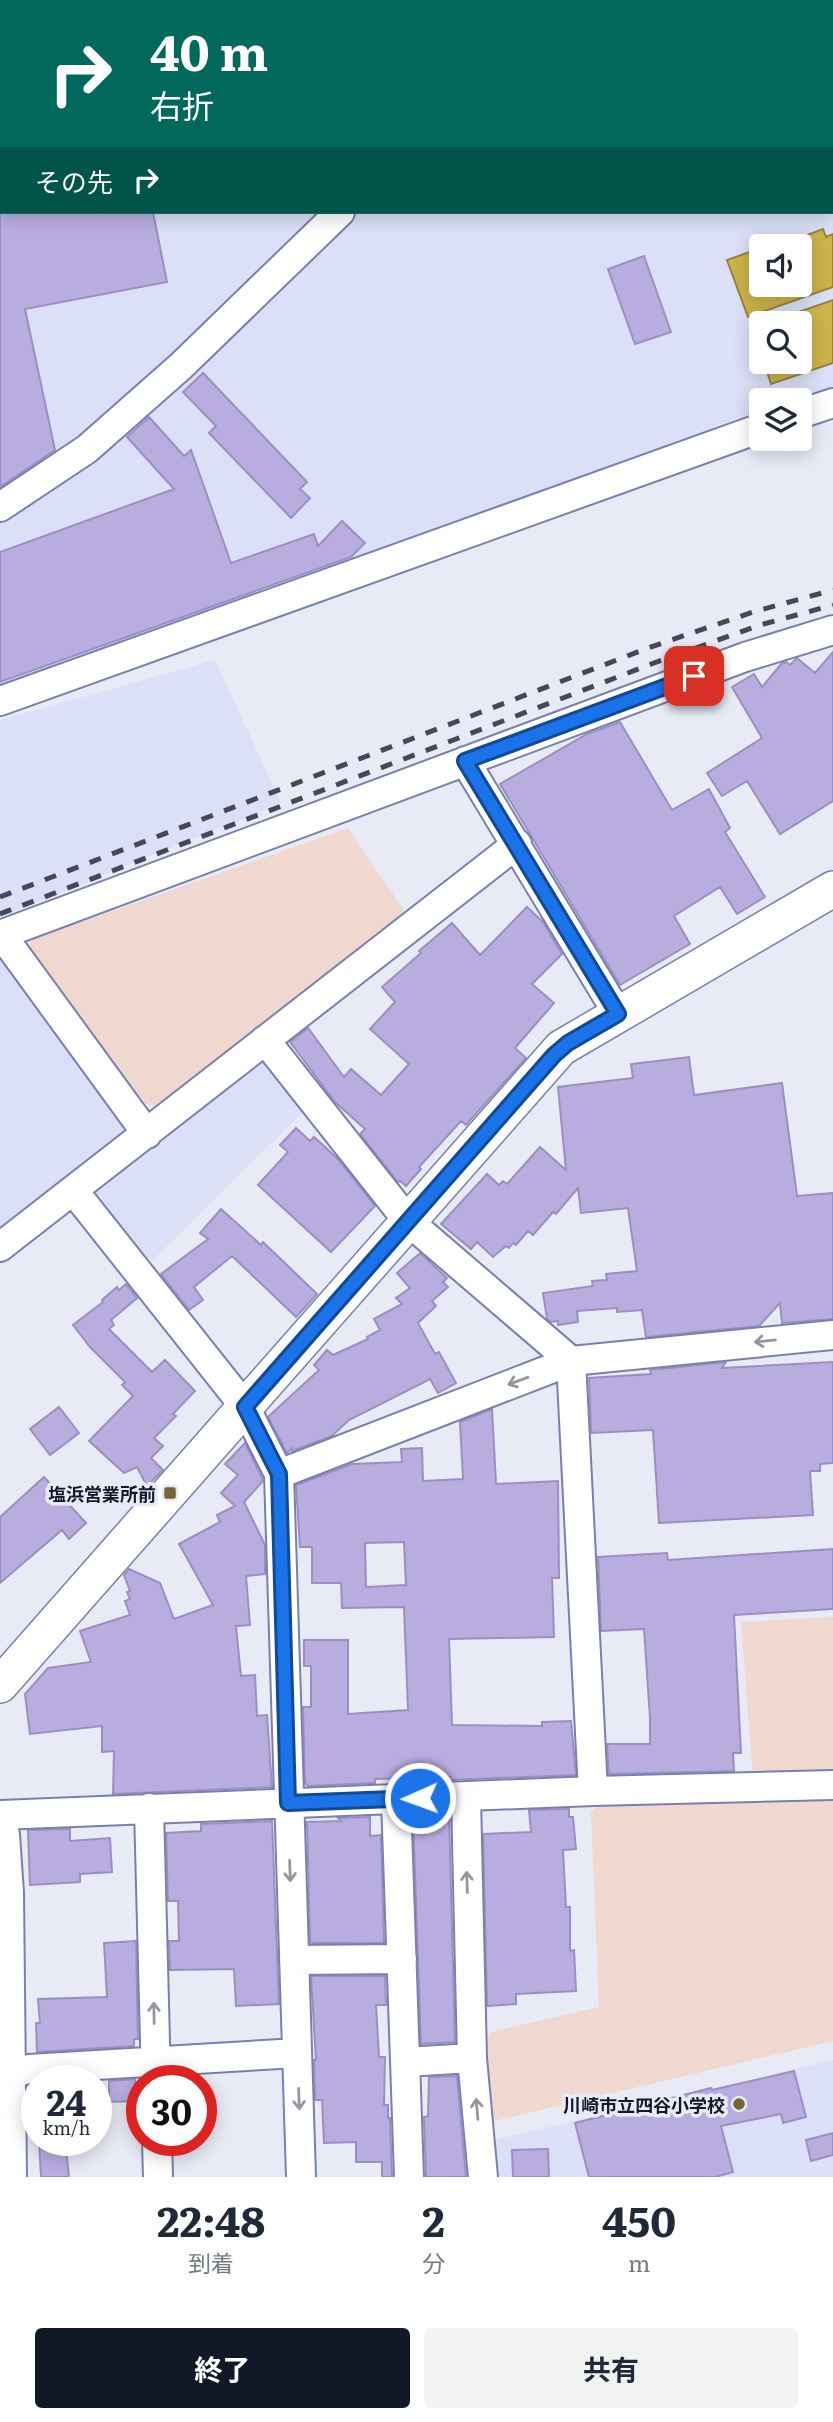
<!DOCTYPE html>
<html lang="ja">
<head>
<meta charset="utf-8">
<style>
  :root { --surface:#fff; --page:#f2f2f3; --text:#1f2937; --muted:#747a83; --accent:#111827 }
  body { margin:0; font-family:Literata,"Noto Sans JP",serif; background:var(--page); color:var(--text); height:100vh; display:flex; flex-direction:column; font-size:26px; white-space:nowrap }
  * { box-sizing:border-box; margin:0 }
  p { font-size:23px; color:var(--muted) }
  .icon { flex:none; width:38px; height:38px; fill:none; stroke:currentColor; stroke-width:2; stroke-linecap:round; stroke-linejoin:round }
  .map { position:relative; height:2177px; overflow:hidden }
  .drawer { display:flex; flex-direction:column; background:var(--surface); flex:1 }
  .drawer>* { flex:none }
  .top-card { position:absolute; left:0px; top:0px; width:833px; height:214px; box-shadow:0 4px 18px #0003; background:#00695c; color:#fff; overflow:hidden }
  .controls { position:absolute; left:749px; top:234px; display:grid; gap:14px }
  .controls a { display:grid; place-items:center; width:63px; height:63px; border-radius:7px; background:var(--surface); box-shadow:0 4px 18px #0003; font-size:35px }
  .speed { position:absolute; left:21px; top:2065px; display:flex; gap:14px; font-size:35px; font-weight:700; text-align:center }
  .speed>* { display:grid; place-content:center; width:91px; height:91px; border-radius:50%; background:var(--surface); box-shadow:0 4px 18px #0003; line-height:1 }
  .speed small { font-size:18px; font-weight:400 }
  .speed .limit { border:10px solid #d22; background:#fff; color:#111 }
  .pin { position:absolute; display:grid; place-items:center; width:60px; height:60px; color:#fff; margin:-30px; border-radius:14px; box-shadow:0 4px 10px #0006 }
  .me { position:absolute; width:77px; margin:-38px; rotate:268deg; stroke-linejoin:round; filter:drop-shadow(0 0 5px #0008) }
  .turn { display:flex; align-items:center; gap:24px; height:147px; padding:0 35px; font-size:32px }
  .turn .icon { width:91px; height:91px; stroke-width:2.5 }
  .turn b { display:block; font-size:49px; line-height:60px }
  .then { display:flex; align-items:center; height:66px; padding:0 35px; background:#0003; gap:14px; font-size:26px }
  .eta { display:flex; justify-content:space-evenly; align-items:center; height:119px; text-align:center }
  .eta b { font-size:42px; font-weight:700; line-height:49px }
  .button { display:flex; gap:14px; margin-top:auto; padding:14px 35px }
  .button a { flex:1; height:80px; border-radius:7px; background:var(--accent); color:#fff; font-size:28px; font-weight:700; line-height:80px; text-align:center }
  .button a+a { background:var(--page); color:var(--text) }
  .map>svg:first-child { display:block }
  .built { fill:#dbe0f8; fill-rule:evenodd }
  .green { fill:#f0d7d0 }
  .water { fill:#cdb34a; stroke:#958440; stroke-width:2 }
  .building { fill:#b9ade0; stroke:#9b8fc1; stroke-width:2; fill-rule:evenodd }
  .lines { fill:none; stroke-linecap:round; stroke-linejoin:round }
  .minor-casing { stroke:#7780b0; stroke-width:32 }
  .tertiary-casing { stroke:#7780b0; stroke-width:38 }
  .trunk-casing { stroke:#7780b0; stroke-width:42 }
  .minor { stroke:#fff; stroke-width:28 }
  .tertiary { stroke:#fff; stroke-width:35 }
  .trunk { stroke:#fff; stroke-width:38 }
  .rail { stroke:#454859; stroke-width:5; stroke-dasharray:12 12; stroke-linecap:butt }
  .oneway { stroke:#95969f }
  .route-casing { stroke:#114b97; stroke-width:18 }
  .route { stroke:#1a73e8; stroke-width:12 }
  .poi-dot { fill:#736633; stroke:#e8eaf5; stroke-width:2.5 }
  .labels { text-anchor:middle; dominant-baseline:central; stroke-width:7; stroke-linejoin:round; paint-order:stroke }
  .poi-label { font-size:18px; font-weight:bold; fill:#131629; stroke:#e8eaf5; text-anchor:end }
</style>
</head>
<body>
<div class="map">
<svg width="833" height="2177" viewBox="0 0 833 2177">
  <rect width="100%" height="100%" fill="#e8eaf5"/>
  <path class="built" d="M0 0H833V392L800 401H761V418L0 687ZM2 2H831V212H2ZM761 247H800V285H761ZM761 324H800V362H761Z
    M215 660 281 803 0 917V720Z
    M0 954 131 1130 0 1234Z
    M255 1058 269 1059 306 1109 147 1266 94 1199V1187Z
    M833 2060V2177H491L489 2148 498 2139Z"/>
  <path class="green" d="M348 828 409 918 161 1109 146 1104 27 950 33 939Z
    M833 1617V1775L753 1777 741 1622Z
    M833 1798V2041L494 2121 486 2113 483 2040 491 2032 599 2007 591 1812 599 1805Z"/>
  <path class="water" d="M823 229 826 237 833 234V287L748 317 727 260 755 250 759 262 761 261V285H800V247L796 239Z
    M833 300V363L771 384 764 362H800V324H764Z"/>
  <path class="building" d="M0 212H153L167 282 25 309 55 450 0 487Z
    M644 256 671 332 635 344 608 269Z
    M203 373 307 482 300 489 310 498 291 518 209 433 216 426 183 392Z
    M149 417 184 456 191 450 231 563 314 534 318 546 342 521 365 543 351 557 0 682V552L174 489 127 437Z
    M833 652V801L780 834 747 781 722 796 707 773 762 738 732 687 754 674 762 687 782 663 786 662 790 665 797 658 815 673Z
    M620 722 672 810 709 789 730 828 725 832 765 897 737 914 720 887 674 916 690 944 620 985 500 784 587 734Z
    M527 907 543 922 562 954 532 984 554 1003 515 1048 526 1058 466 1125 461 1121 419 1167 421 1169 406 1186 400 1181 398 1182 360 1134 365 1129 335 1102 290 1042 308 1028 344 1077 351 1069 381 1095 409 1064 370 1029 395 1002 382 987 421 953 419 951 452 923 480 955Z
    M689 1057 694 1095 782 1083 797 1196 833 1193V1319L782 1323 780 1303 759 1326 646 1337 642 1310 617 1312V1308L577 1311 578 1322 558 1325V1321L551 1322 547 1319 543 1293 593 1286 592 1281 607 1280 606 1274 637 1271 628 1208 581 1213 578 1188 556 1214 553 1212 533 1235 528 1231 516 1245 513 1243 509 1248 506 1246 493 1257 477 1242 471 1249 441 1224 487 1174 499 1185 503 1181 507 1184 540 1147 566 1170 558 1087 633 1078 631 1064Z
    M296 1128 310 1141 314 1137 338 1159 375 1206 331 1252 258 1185 288 1152 280 1145Z
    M221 1209 261 1245 263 1242 317 1294 296 1317 232 1256 194 1287 203 1300 189 1310 161 1274 208 1239 200 1233Z
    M420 1253 447 1278 443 1282 448 1287 432 1301 436 1306 418 1323 435 1354 439 1352 456 1383 438 1393 430 1379 349 1420 332 1436 292 1451V1448L287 1453 268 1417 319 1370 314 1365 327 1350 333 1355 368 1339 367 1337 380 1330 374 1319 402 1304 396 1298 410 1288 397 1273Z
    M126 1284 137 1298 111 1320 114 1325 109 1329 152 1372 165 1360 195 1391 173 1414 176 1416 154 1438 163 1446 151 1458 163 1470 147 1486 137 1467 124 1473 89 1441 133 1396 122 1385 125 1382 90 1347 73 1325 103 1302 102 1300 117 1287 119 1290Z
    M726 1362 722 1368 833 1362V1463L820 1464V1471H810L813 1515 659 1523 653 1430 591 1433 589 1378 651 1374 650 1370Z
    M59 1407 79 1433 50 1455 30 1429Z
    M492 1409 496 1484 558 1481 559 1578H552L554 1637 449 1639 452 1725 542 1726V1722L571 1721 576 1775 448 1780 450 1777 375 1779V1783L308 1786 305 1783 303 1707H311V1666H304V1640H348V1714L408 1710 404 1607 342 1608 341 1583H312V1547H300L296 1485 352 1464 402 1462 401 1449 422 1448 423 1481 463 1479 460 1422ZM404 1542 406 1585 366 1587 365 1543Z
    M245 1443 262 1478 263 1481 244 1502 265 1545V1574L246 1576 250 1625 236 1626 241 1676 255 1675 257 1716 267 1715 272 1787 113 1794 114 1751 102 1752V1726L30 1734 25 1694 48 1668 91 1662 80 1631 130 1615 125 1601 130 1599 127 1592 130 1591 124 1575 129 1569 160 1583 174 1619 213 1605 179 1544 220 1522 217 1515 235 1506 221 1493 238 1475 225 1464Z
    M44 1477 86 1523 69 1539 62 1530 0 1583V1517Z
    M833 1549V1609L734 1615 741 1753H733L734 1771 609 1774 607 1744H650V1718L644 1629 601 1631 598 1557 667 1553 668 1560Z
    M569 1809V1817H573L576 1849 563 1850 566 1907H570V1951L574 1950 576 1991 516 1994V2004L487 2006 483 1834 531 1832 529 1810Z
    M449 1813 455 2042 421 2044 413 1818 416 1815Z
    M370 1817V1836L381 1835 384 1943H310L307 1822 341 1821 338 1818Z
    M272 1821 279 2004 236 2006 234 1969 170 1970 169 1941H179L178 1901H168L166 1833 201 1831V1824Z
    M70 1829V1841L110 1838 112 1872 80 1874V1882L30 1885 28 1830Z
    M136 1941 138 2039H134V2046L37 2052 36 2023H40L38 1999 107 1997 104 1943Z
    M311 1976H385L386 2005H376L379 2057H385L384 2105H388V2118H390L392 2177H382V2162H356V2142L324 2143 322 2100H315L314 2060H316Z
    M794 2071 806 2117 783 2123 781 2114 721 2126 733 2172 715 2177H589L575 2123 711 2088 712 2090Z
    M457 2076 466 2177H426L424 2117 428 2116 429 2077Z
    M135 2079V2101L109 2102V2081Z
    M833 2133V2155L811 2161 806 2140Z
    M39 2140H65L69 2177H41Z
    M548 2149 549 2177H513L512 2150Z"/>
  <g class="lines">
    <g class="minor-casing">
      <path id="minor" d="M606 2 609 0
        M800 414 833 403
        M0 507 87 449 181 366 340 212
        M0 701 761 428
        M465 761 618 1014
        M1 934 147 1134
        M0 935 745 657 833 630
        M265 1040 408 1221 571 1361 593 1791
        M73 1190 245 1407 279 1474 301 2177
        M0 1247 517 844
        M279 1474 571 1361 833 1335
        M466 1797 472 2058 483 2177
        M396 1799 409 2177
        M149 1808 156 2081
        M0 1815 593 1791 833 1785
        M294 1960 402 1959
        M405 2062 472 2058
        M5 2075 29 2069 297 2053
        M157 2140 158 2177"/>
    </g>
    <g class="tertiary-casing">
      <path id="tertiary" d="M0 1685 561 1048 833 889"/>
    </g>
    <g class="trunk-casing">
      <path id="trunk" d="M0 1835 4 1893 7 2177"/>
    </g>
    <use href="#minor" class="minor"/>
    <use href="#tertiary" class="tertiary"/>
    <use href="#trunk" class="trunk"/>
    <path class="rail" d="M0 897 648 648 753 612 833 590
      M0 914 654 663 760 625 833 605"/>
  </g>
  <defs><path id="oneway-shaft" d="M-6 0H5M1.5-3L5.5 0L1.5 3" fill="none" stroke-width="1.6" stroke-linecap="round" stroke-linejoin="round" transform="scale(1.75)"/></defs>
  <g class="oneway">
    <use href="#oneway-shaft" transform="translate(765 1341) rotate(174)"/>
    <use href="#oneway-shaft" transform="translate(518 1381) rotate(160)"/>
    <use href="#oneway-shaft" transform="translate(290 1871) rotate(88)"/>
    <use href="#oneway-shaft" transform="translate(467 1882) rotate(-92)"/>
    <use href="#oneway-shaft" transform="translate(154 2013) rotate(-91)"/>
    <use href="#oneway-shaft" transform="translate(299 2099) rotate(88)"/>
    <use href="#oneway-shaft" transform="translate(477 2109) rotate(-95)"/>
  </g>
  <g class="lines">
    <g class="route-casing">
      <path id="route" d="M420 1798 288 1803 279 1474 245 1407 554 1055 568 1043 618 1014 465 761 694 676"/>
    </g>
    <use href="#route" class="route"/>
  </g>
  <g class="poi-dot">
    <rect x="163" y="1486" width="14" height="14" rx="3.5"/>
    <circle cx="739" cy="2104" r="7"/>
  </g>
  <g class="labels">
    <g class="poi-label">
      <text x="156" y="1493">塩浜営業所前</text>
      <text x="725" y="2104">川崎市立四谷小学校</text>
    </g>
  </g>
</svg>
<div class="controls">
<a><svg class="icon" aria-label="sound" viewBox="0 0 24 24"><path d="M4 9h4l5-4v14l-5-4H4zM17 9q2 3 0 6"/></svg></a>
<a><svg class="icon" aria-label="search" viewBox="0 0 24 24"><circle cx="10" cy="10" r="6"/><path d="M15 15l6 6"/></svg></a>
<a><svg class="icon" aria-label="layers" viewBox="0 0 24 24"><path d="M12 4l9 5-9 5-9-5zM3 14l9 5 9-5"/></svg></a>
</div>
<div class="speed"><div>24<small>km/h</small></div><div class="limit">30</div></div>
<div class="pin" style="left:694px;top:676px;background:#d93025"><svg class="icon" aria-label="arrive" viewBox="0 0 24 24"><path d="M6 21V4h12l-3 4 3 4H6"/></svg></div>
<svg class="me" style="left:420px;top:1798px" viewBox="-20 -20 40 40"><circle r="17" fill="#1a73e8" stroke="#fff" stroke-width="3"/><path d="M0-11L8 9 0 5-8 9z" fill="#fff"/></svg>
<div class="top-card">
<div class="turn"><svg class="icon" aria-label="right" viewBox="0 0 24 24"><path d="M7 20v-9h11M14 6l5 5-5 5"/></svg><div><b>40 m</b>右折</div></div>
<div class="then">その先<svg class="icon" aria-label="right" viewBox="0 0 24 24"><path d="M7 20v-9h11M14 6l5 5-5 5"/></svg></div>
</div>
</div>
<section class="drawer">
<div class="eta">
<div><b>22:48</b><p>到着</p></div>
<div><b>2</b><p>分</p></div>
<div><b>450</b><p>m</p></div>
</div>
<div class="button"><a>終了</a><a>共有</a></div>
</section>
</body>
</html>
